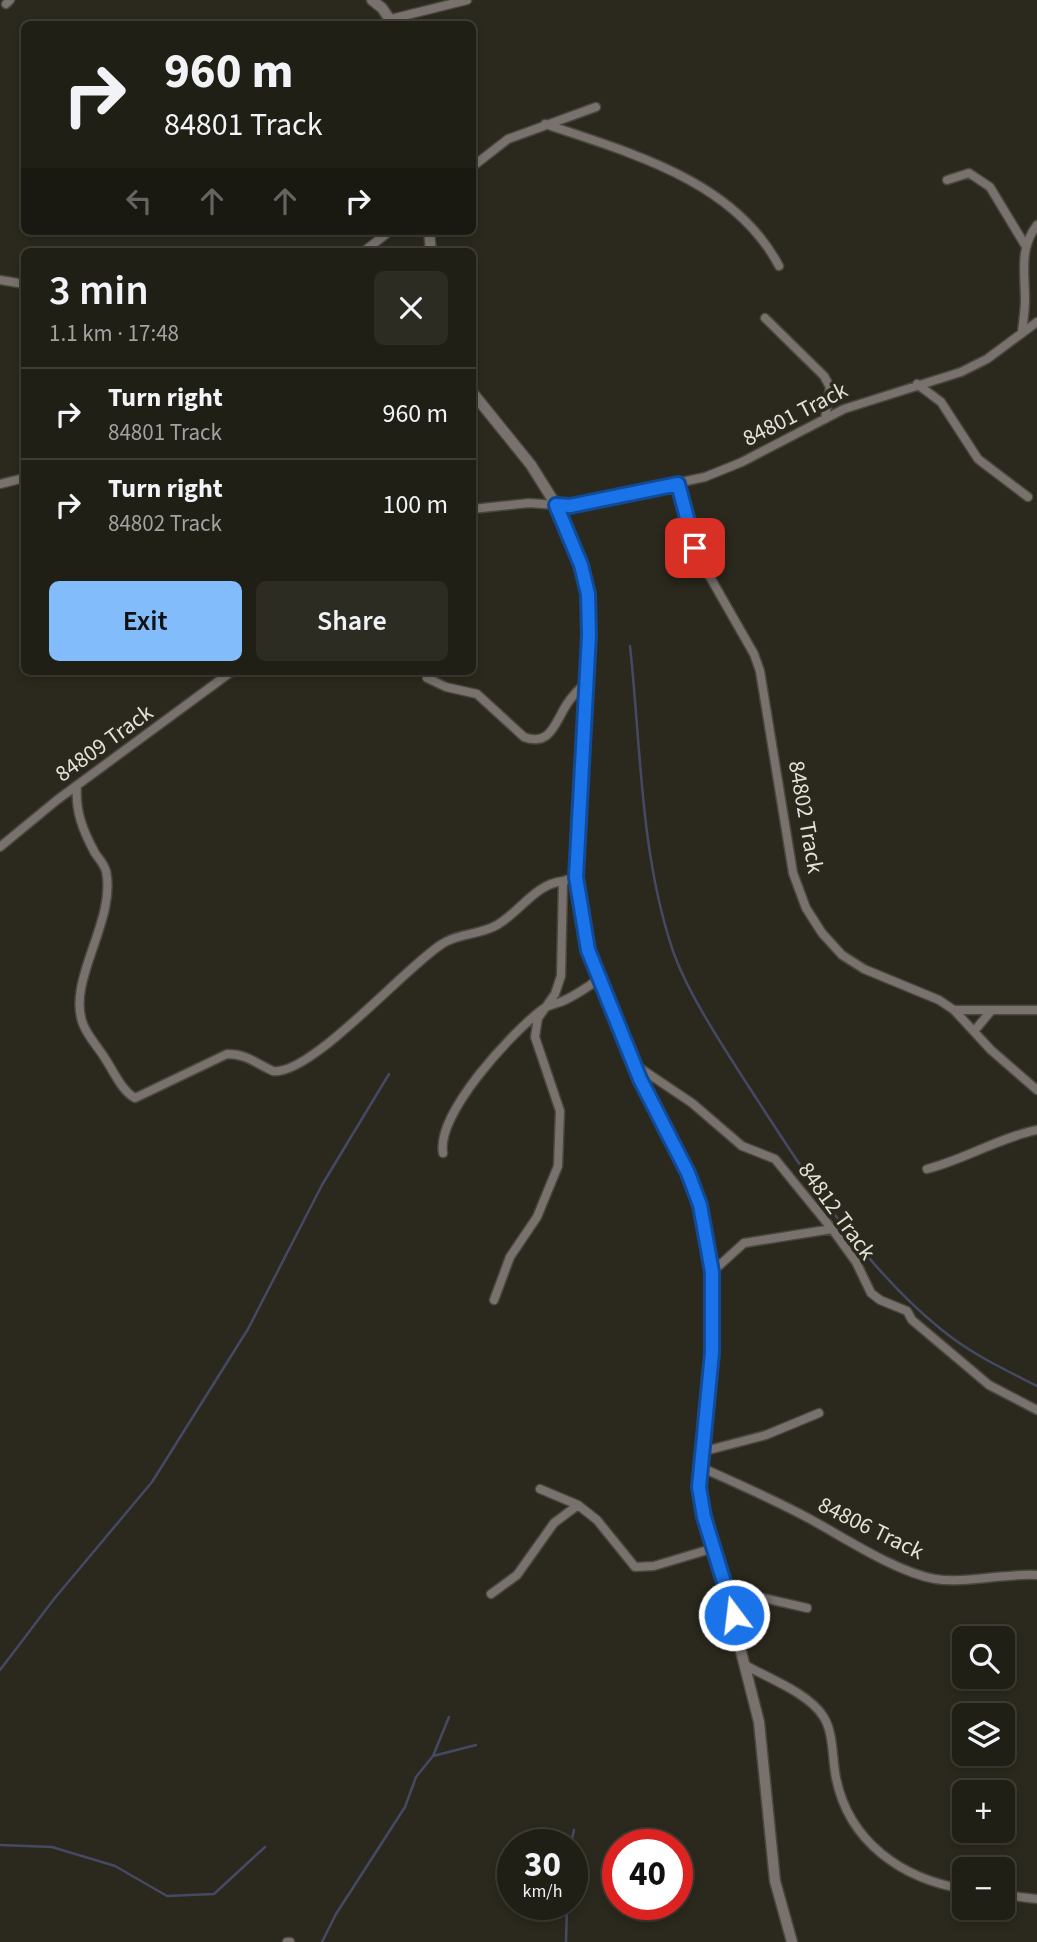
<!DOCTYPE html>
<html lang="en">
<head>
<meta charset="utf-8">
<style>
  :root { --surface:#201f16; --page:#2d2c23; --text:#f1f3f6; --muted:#a2a2a1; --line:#3d3d35; --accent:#82bcfa }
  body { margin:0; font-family:"Source Sans 3",sans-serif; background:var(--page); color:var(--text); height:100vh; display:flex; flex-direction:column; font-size:26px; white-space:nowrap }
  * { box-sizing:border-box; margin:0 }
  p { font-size:23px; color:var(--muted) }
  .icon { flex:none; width:38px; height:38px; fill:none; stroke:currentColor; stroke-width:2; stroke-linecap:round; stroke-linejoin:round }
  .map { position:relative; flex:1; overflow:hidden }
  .details { position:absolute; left:21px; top:248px; width:455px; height:427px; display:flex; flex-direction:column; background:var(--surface); border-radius:10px; box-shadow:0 4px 10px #0003,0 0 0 2px var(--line) }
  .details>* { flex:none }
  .guide { position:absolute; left:21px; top:21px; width:455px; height:214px; border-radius:10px; box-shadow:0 4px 10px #0003,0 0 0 2px var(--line); background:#201f16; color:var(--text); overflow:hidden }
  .buttons { position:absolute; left:952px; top:1626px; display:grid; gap:14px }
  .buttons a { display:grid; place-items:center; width:63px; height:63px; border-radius:10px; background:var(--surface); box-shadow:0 4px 10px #0003,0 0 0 2px var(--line); font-size:35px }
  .speed { position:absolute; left:497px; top:1829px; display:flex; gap:14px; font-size:35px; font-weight:700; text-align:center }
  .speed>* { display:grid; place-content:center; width:91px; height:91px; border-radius:50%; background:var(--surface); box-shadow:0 4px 10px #0003,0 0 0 2px var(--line); line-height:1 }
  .speed small { font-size:18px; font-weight:400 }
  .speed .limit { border:10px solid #d22; background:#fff; color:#111 }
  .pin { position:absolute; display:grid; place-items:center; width:60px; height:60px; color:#fff; margin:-30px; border-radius:14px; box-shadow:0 4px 10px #0006 }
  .me { position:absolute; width:77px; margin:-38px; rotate:345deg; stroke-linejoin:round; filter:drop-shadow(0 0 5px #0008) }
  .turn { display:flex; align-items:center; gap:24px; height:147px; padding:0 28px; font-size:32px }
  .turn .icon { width:91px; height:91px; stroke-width:2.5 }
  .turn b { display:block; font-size:49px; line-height:60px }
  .lanes { display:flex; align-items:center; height:66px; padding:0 28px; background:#0003; justify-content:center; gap:35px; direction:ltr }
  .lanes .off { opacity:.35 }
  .round { display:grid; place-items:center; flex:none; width:74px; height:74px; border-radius:10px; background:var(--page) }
  .summary { display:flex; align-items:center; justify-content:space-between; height:119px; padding:0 28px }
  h1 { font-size:42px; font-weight:600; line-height:52px }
  .button { display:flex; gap:14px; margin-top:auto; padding:14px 28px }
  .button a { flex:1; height:80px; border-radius:10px; background:var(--accent); color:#111; font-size:28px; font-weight:600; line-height:80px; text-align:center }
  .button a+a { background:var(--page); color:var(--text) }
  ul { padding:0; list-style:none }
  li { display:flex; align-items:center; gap:21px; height:91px; padding:0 28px; border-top:2px solid var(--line) }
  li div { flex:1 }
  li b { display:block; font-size:26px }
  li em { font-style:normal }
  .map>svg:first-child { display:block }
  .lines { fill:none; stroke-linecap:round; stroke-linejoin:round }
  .stream { stroke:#454964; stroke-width:2.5 }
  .minor-casing { stroke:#48473b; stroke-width:11 }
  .tertiary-casing { stroke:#48473b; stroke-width:13 }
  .minor { stroke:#78716e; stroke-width:8 }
  .tertiary { stroke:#78716e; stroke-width:10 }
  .route-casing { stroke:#114b97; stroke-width:18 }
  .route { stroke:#1a73e8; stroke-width:12 }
  .labels { text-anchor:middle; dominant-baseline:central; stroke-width:7; stroke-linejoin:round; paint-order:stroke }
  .street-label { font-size:23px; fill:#e3e2da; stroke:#2b291d }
</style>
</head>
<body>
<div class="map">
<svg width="1037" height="1942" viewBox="0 0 1037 1942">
  <rect width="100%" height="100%" fill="#2b291d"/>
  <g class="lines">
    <path class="stream" d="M630 646C641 747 640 851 672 948 686 991 724 1048 749 1087 804 1172 862 1266 942 1330 971 1354 1004 1369 1037 1386
      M0 1670 54 1599 152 1482 248 1329 322 1185 389 1074
      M433 1756 449 1717
      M571 1844 574 1830
      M0 1845 52 1847 115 1866 167 1896 214 1894 265 1847
      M322 1942 336 1914 405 1807 416 1777 433 1756 476 1745
      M566 1942 567 1904"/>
    <g class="minor-casing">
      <path id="minor" d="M6 4 10 0
        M391 19 467 0
        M545 124C630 153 734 180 779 266
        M472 167 508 139 596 107
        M947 180 969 173 990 187 1025 245
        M363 252 390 231
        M0 280 24 284
        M765 318 824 376 830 387 825 419
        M1022 333C1023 322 1025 311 1025 300 1025 271 1019 249 1037 225
        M917 384 941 402 978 459 1028 497
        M0 484 24 478
        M678 484 702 563 754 654 760 671 793 873 806 908 822 933 842 955 864 969 939 1000 954 1010H1037
        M472 509 529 503 570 506 705 477 742 462 844 409 961 372 987 359 1037 322
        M427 678 446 687 477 694 524 737C551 747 555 722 567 704 572 696 578 690 586 683
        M77 786C75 811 83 831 95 853 99 859 104 864 106 871 117 920 66 981 83 1024 88 1037 99 1048 106 1060 114 1072 122 1091 135 1098L227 1054C248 1054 256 1064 273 1071 311 1076 405 967 442 944 458 933 480 935 497 925 520 912 535 884 563 881
        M0 847 57 800 231 672
        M954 1010 991 1050 1037 1090
        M975 1030 991 1011
        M634 1064 692 1103 742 1146 775 1159 832 1229 856 1262 871 1293 880 1300 907 1311 912 1320 989 1385 1037 1410
        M443 1153C436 1114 512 1032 543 1009 548 1005 556 1004 563 1001 576 995 588 987 600 978
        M927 1169C966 1159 998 1138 1037 1130
        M712 1272 744 1243 832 1229
        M494 1300 510 1257 537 1217 558 1166 560 1111 535 1037 538 1018 555 994 561 976 563 881 576 877
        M701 1452 766 1435 819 1413
        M698 1466C736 1483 773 1499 810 1519 845 1538 896 1572 935 1579 964 1584 1005 1573 1037 1575
        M540 1489 578 1505 597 1520 635 1567 654 1566 714 1548
        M728 1590 807 1608
        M491 1594 517 1575 554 1523 578 1505
        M747 1666C770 1679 808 1693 823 1716 834 1732 832 1759 836 1778 849 1842 902 1879 964 1889
        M1003 1895 1037 1899
        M287 1942H290"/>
    </g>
    <g class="tertiary-casing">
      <path id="tertiary" d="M372 0 382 8 393 24
        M429 231 431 252
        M472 392 531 465 556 505 581 565 588 594 589 635 576 877 588 950 640 1079 688 1173 705 1230 712 1272V1353L699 1487 759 1722 775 1881 792 1942"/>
    </g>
    <use href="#minor" class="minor"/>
    <use href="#tertiary" class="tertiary"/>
  </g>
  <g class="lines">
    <g class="route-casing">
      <path id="route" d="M695 548 678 484 570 506 556 505 581 565 588 594 589 635 576 877 588 950 640 1079 688 1173 700 1205 712 1272V1353L699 1487 704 1517 734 1615"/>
    </g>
    <use href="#route" class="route"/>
  </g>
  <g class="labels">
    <g class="street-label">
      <text transform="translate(795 414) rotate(-27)">84801 Track</text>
      <text transform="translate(104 743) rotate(-36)">84809 Track</text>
      <text transform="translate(806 817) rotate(80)">84802 Track</text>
      <text transform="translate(837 1211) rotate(54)">84812 Track</text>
      <text transform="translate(871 1528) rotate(26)">84806 Track</text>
    </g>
  </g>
</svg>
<div class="buttons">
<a><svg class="icon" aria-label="search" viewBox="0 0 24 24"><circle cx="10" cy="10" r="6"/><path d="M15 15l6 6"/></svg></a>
<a><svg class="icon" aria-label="layers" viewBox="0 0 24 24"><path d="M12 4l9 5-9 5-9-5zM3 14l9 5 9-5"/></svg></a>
<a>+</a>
<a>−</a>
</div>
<div class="speed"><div>30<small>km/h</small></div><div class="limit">40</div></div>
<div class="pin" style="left:695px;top:548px;background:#d93025"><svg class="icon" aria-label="arrive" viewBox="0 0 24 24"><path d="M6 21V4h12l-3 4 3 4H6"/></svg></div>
<svg class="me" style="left:734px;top:1615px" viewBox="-20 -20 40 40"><circle r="17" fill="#1a73e8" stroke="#fff" stroke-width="3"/><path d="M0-11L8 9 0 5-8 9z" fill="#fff"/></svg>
<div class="guide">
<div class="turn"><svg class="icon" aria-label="right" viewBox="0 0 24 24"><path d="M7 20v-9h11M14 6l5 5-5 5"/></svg><div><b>960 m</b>84801 Track</div></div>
<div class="lanes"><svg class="icon off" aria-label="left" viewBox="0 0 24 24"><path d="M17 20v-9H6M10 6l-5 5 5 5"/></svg><svg class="icon off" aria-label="ahead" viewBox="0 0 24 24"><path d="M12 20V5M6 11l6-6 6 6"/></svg><svg class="icon off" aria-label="ahead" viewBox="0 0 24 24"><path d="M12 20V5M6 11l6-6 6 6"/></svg><svg class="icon" aria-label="right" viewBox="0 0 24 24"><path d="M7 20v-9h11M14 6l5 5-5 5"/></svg></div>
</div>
<section class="details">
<div class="summary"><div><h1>3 min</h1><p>1.1 km · 17:48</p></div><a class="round"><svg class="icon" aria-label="close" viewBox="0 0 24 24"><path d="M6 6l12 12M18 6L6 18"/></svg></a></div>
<ul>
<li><svg class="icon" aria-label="right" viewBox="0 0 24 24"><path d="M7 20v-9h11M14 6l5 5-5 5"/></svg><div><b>Turn right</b><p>84801 Track</p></div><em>960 m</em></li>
<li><svg class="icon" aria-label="right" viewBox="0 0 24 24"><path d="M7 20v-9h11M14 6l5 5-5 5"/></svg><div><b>Turn right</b><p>84802 Track</p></div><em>100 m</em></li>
</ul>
<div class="button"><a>Exit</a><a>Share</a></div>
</section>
</div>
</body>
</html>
